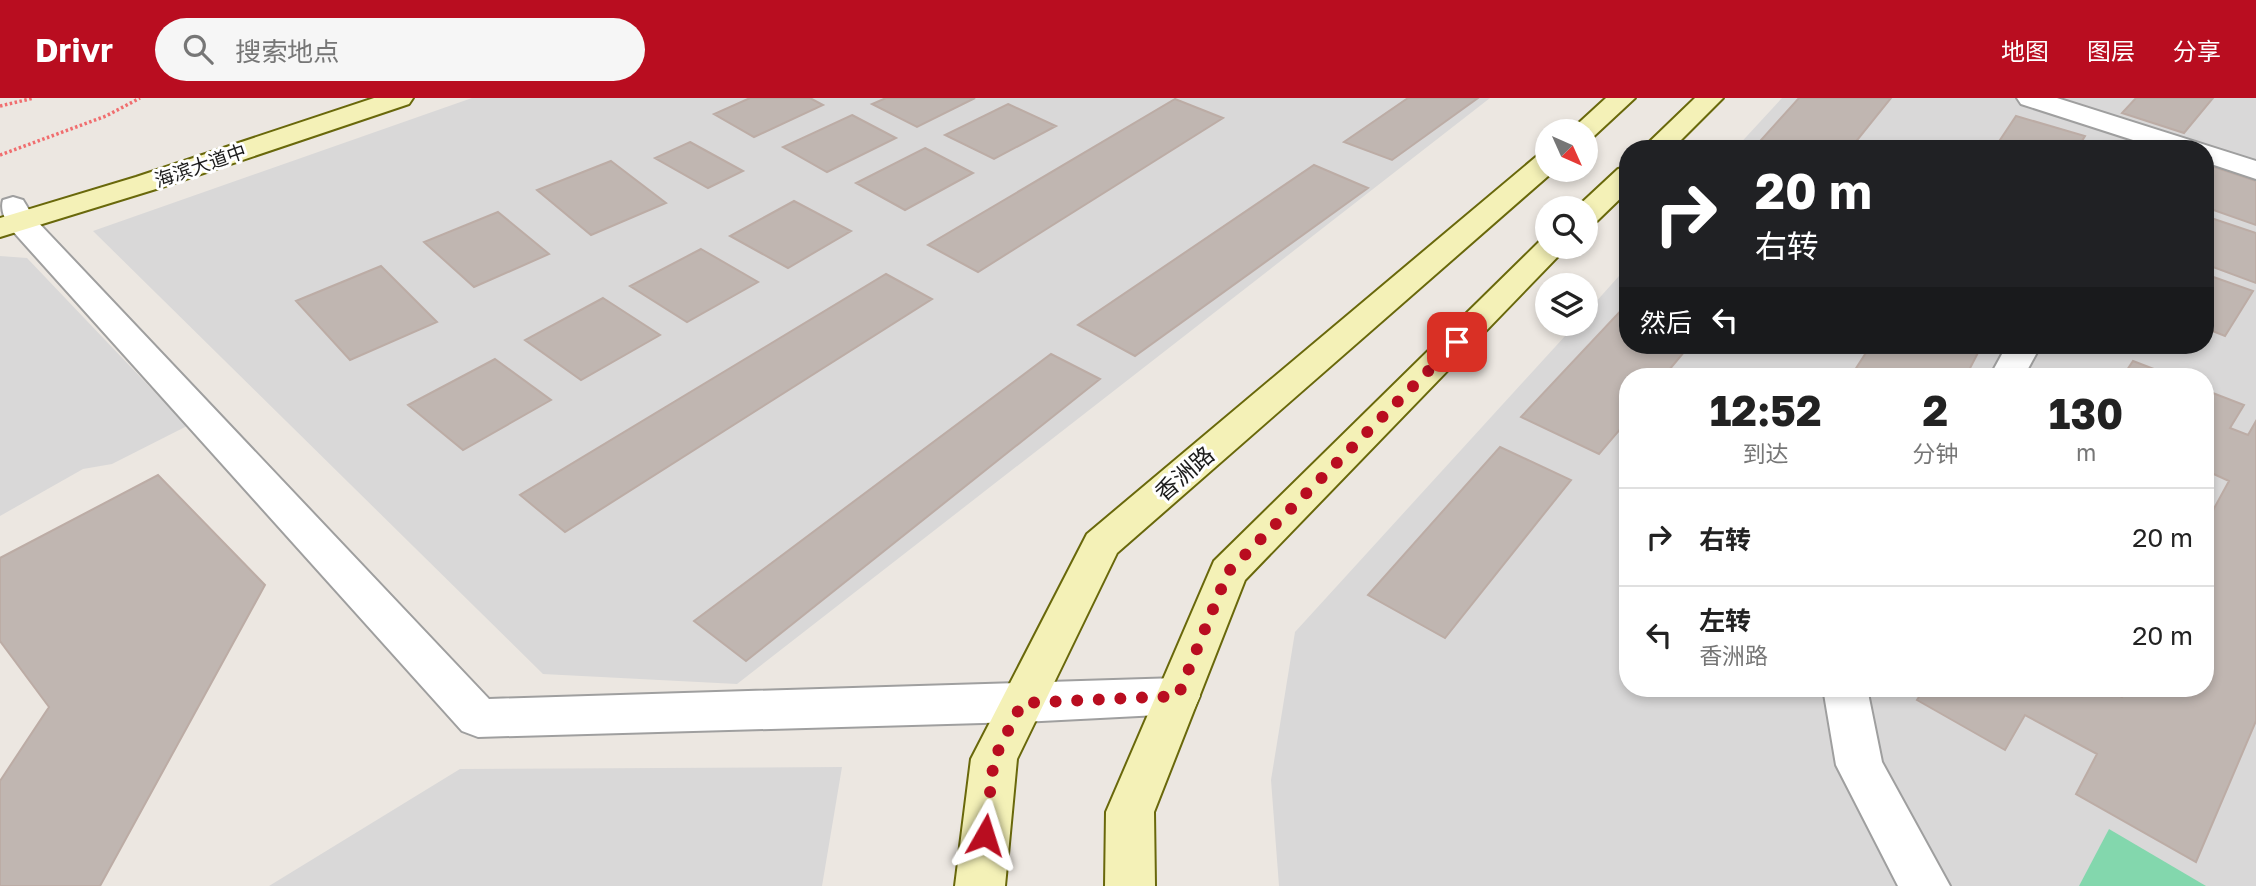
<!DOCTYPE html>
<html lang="zh">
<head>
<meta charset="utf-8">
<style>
  :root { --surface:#fff; --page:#f6f6f6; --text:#222; --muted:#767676; --line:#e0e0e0; --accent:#b90d20 }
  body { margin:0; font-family:"Golos Text","Noto Sans SC",sans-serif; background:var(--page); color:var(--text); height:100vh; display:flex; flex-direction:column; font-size:26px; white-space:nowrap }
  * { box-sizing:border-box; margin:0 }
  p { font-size:23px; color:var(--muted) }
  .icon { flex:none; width:38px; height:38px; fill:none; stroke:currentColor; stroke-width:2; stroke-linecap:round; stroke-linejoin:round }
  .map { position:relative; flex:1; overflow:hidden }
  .drawer { position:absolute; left:1619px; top:270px; width:595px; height:329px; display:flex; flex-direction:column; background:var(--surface); border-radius:28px; box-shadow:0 4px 10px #0003 }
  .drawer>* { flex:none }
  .banner { position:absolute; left:1619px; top:42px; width:595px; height:214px; border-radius:28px; box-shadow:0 4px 10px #0003; background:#202124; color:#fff; overflow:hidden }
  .needle { width:46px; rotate:135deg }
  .buttons { position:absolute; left:1535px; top:21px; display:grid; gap:14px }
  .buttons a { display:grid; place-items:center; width:63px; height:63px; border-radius:50%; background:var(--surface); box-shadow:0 4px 10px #0003; font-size:35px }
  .pin { position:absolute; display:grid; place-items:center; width:60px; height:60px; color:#fff; margin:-30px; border-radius:14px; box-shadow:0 4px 10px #0006 }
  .me { position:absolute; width:77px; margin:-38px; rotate:6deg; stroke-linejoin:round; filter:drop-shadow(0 0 5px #0008) }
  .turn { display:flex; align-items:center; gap:24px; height:147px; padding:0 21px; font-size:32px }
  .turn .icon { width:91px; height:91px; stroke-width:2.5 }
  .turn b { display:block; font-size:49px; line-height:60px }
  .then { display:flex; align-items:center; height:66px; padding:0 21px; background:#0003; gap:14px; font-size:26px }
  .eta { display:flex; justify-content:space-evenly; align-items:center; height:119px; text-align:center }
  .eta b { font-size:42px; font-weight:700; line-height:49px }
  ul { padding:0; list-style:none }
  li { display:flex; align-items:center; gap:21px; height:98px; padding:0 21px; border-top:2px solid var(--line) }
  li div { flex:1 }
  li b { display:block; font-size:26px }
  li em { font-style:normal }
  header { display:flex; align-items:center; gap:42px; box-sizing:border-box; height:98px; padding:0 35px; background:var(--accent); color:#fff }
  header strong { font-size:33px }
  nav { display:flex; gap:38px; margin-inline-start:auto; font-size:24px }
  .search { width:490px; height:63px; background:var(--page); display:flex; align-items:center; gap:18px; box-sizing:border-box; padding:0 24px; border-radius:38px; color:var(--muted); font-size:26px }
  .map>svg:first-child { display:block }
  .residential { fill:#d9d8d8; fill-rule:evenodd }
  .pitch { fill:#83d7ad }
  .building { fill:#c0b6b1; stroke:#bcaca5; stroke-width:2 }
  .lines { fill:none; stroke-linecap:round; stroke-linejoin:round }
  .minor-casing { stroke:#9f9f9f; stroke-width:4 }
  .secondary-casing { stroke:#69680b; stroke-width:4 }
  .path { stroke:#f06e6f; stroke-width:3.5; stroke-dasharray:2.5 2.5; stroke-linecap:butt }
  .minor { fill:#fff; fill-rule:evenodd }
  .secondary { fill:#f4f1b7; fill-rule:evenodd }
  .route { stroke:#b90d20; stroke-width:12; stroke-dasharray:0 21.6 }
  .labels { text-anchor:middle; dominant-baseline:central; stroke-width:6; stroke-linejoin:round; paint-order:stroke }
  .far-street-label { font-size:19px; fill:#1b1b1b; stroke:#fff }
  .street-label { font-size:23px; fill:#1b1b1b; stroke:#fff }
</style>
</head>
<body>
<header>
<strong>Drivr</strong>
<div class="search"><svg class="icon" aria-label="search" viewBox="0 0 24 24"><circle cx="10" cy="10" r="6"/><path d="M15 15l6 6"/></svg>搜索地点</div>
<nav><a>地图</a><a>图层</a><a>分享</a></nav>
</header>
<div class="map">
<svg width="2256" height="788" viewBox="0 0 2256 788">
  <rect width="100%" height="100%" fill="#ece7e1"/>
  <path class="residential" d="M472 0H1490L737 586 543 576 93 133Z
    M1782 0H2256V788H1279L1271 682 1295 534 1576 226H1586V215L1627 169 1628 247H2205V51H1735ZM1628 278H2205V590H1628Z
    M0 158 27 160 187 328 112 366 83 371 0 418Z
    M842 669 822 788H269L460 671Z"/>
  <path class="pitch" d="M2109 731 2206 788H2079Z"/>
  <path class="building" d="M750 0H810L823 7 754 39 714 16Z
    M886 0H975L917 29 872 6Z
    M1408 0H1478L1392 62 1344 44Z
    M1799 0H1891L1850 51H1753Z
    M2136 0H2213L2184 35 2122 15Z
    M1175 1 1223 20 978 174 928 147Z
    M1008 6 1056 28 994 61 945 37Z
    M852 17 896 40 827 74 783 49Z
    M2016 18 2085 38 2077 51H1994Z
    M690 44 743 73 708 90 655 60Z
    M925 50 973 75 905 112 856 85Z
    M611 63 666 105 591 137 537 92Z
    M2205 66 2256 83V127L2205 109Z
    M1314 67 1368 90 1135 258 1078 227Z
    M794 103 851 133 788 170 730 138Z
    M498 114 549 156 474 189 424 144Z
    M2205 118 2256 135V185L2205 166Z
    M701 151 758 184 687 224 630 188Z
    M381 168 437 224 350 262 296 203Z
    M886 176 932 201 565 434 520 397Z
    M2205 176 2253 193 2225 238 2205 230Z
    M603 200 660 237 581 282 525 242Z
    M1628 205V247H1690L1664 278H1628V322L1599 356 1521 319Z
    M1871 247H1982L1966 278H1851Z
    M1051 256 1100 281 746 563 694 523Z
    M495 261 551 302 463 352 408 307Z
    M2133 263 2172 278H2123Z
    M2205 292 2244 307 2230 330 2248 337 2256 323V623L2196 764 2076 696 2097 656 2025 617 2005 652 1917 602 1925 590H2104L2122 599 2127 590H2205V427L2229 383 2205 372Z
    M1500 349 1571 382 1445 540 1368 497Z
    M158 377 265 487 100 788H0V683L49 609 0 543V460Z"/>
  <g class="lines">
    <g class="minor-casing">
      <path id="minor" d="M2017 0H2057L2256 63V81L2205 64V51H2161L2021 6Z
        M13 99 23 102 34 120 489 601 1178 580 1194 585 1200 598 1194 611 1178 616 1022 624 478 639 462 633 10 130C5 122 0 111 3 102Z
        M2007 247H2041L2024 278H1990Z
        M1823 590H1867L1882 664 1950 788H1898L1836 667Z"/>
    </g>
    <g class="secondary-casing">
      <path id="secondary" d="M374 0H413L409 6 156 91 0 139V120L136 79Z
        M1606 0H1635L1593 39 1586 41V33H1570Z
        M1695 0H1723L1672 51H1642Z
        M1547 56V72H1555L1117 455 1017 661 1005 788H955L971 661 1087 436 1537 58Z
        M1628 69V93L1597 123 1586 126V110H1576L1618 71Z
        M1547 141V149H1567L1245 482 1154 714 1155 788H1105L1106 714 1214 463 1541 142Z"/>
    </g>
    <path class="path" d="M0 8 34 0
      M0 57 106 18 140 0"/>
    <use href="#minor" class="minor"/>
    <use href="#secondary" class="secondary"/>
  </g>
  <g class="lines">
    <path class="route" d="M985 737 994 661 1022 605 1178 598 1228 474 1457 244"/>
  </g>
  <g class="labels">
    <g class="far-street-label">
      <text transform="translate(200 67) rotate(-19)">海滨大道中</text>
    </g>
    <g class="street-label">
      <text transform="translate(1184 375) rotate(-41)">香洲路</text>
    </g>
  </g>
</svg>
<div class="buttons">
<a><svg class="needle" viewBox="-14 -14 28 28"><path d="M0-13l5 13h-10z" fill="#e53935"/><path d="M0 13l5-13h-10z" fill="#767676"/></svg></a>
<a><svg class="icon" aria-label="search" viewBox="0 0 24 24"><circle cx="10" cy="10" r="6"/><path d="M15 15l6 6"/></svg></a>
<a><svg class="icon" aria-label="layers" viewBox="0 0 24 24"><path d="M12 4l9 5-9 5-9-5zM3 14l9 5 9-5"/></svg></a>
</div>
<div class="pin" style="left:1457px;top:244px;background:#d93025"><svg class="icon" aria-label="arrive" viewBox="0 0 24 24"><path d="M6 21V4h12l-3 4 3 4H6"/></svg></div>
<svg class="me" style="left:985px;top:737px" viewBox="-20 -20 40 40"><path d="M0-17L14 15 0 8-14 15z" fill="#b90d20" stroke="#fff" stroke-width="4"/></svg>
<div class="banner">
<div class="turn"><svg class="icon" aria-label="right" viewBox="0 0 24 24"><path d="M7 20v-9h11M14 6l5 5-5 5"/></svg><div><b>20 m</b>右转</div></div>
<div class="then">然后<svg class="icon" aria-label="left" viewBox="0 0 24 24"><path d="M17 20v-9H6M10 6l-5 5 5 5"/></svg></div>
</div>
<section class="drawer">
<div class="eta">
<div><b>12:52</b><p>到达</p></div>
<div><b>2</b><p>分钟</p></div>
<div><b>130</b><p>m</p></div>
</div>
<ul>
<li><svg class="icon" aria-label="right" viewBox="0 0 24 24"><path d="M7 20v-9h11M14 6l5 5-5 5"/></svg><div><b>右转</b></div><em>20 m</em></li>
<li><svg class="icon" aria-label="left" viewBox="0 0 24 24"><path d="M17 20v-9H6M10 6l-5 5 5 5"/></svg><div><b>左转</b><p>香洲路</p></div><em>20 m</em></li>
</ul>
</section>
</div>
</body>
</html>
